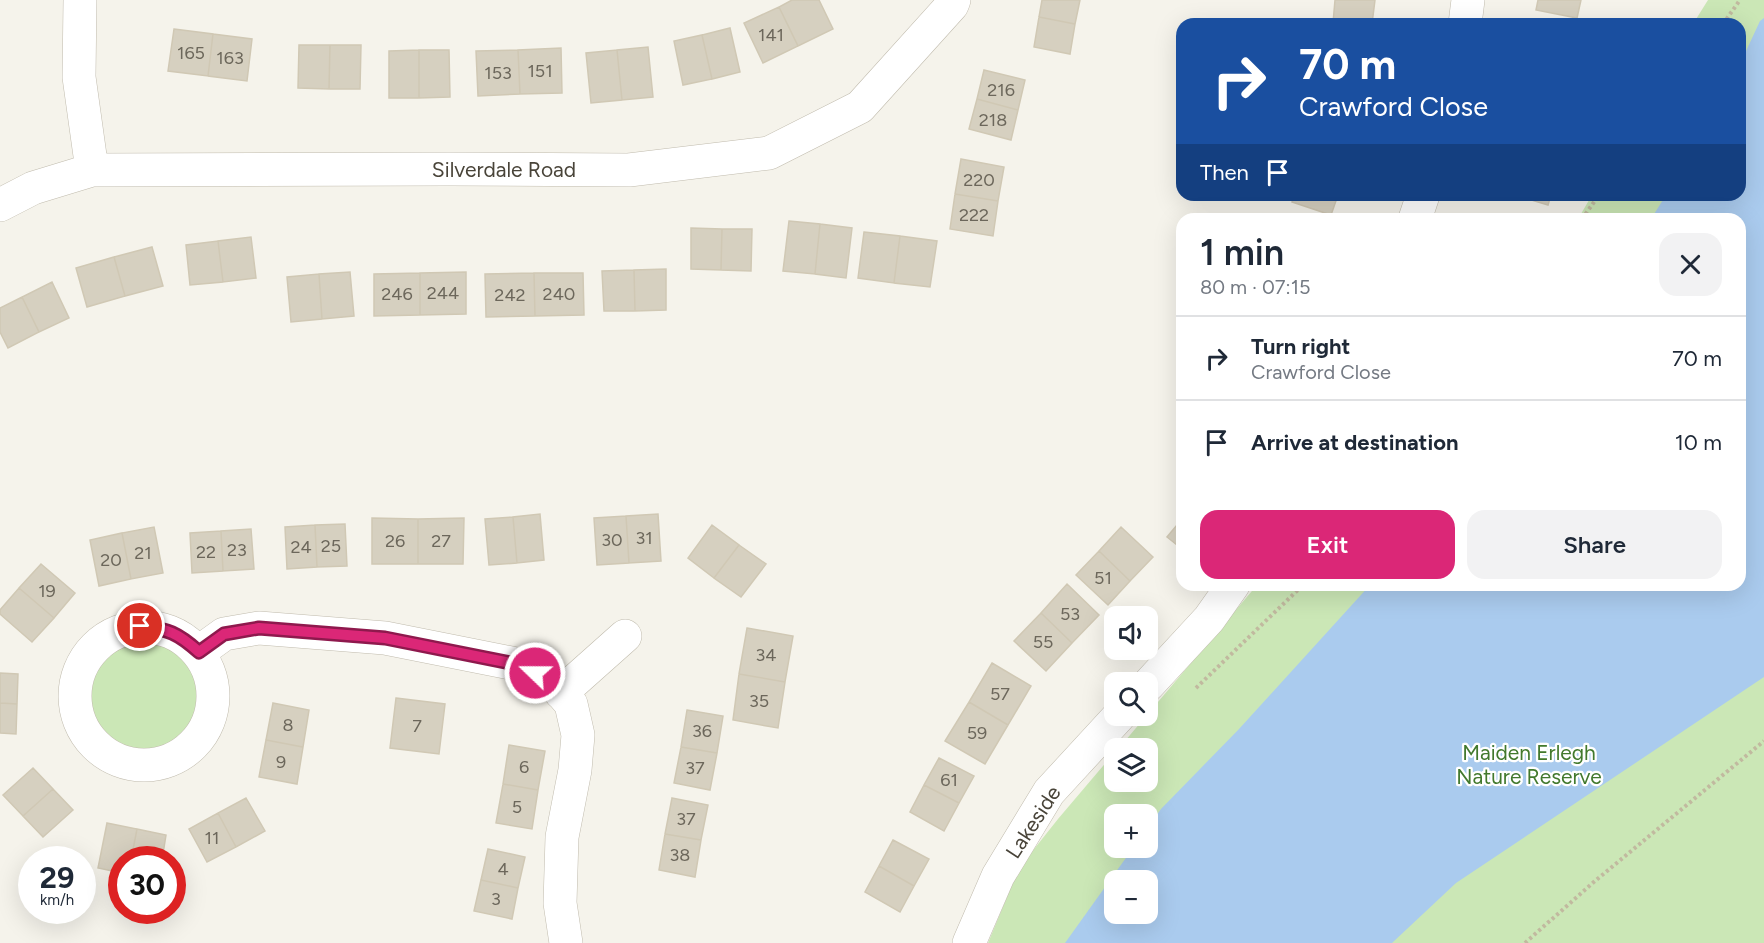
<!DOCTYPE html>
<html lang="en">
<head>
<meta charset="utf-8">
<style>
  :root { --surface:#fff; --page:#f2f2f3; --text:#1f2937; --muted:#747a83; --line:#e0e1e3; --accent:#db2777 }
  body { margin:0; font-family:Figtree,sans-serif; background:var(--page); color:var(--text); height:100vh; display:flex; flex-direction:column; font-size:22px; white-space:nowrap }
  * { box-sizing:border-box; margin:0 }
  p { font-size:20px; color:var(--muted) }
  .icon { flex:none; width:33px; height:33px; fill:none; stroke:currentColor; stroke-width:2; stroke-linecap:round; stroke-linejoin:round }
  .map { position:relative; flex:1; overflow:hidden }
  .sheet { position:absolute; left:1176px; top:213px; width:570px; height:378px; display:flex; flex-direction:column; background:var(--surface); border-radius:18px; box-shadow:0 6px 24px #0002 }
  .sheet>* { flex:none }
  .top-card { position:absolute; left:1176px; top:18px; width:570px; height:183px; border-radius:18px; box-shadow:0 6px 24px #0002; background:#1a4fa0; color:#fff; overflow:hidden }
  .buttons { position:absolute; left:1104px; top:606px; display:grid; gap:12px }
  .buttons a { display:grid; place-items:center; width:54px; height:54px; border-radius:12px; background:var(--surface); box-shadow:0 6px 24px #0002; font-size:30px }
  .speed { position:absolute; left:18px; top:846px; display:flex; gap:12px; font-size:30px; font-weight:700; text-align:center }
  .speed>* { display:grid; place-content:center; width:78px; height:78px; border-radius:50%; background:var(--surface); box-shadow:0 6px 24px #0002; line-height:1 }
  .speed small { font-size:15px; font-weight:400 }
  .speed .limit { border:9px solid #d22; background:#fff; color:#111 }
  .pin { position:absolute; display:grid; place-items:center; width:51px; height:51px; color:#fff; margin:-26px; border:3px solid #fff; border-radius:50%; box-shadow:0 2px 6px #0007 }
  .me { position:absolute; width:66px; margin:-33px; rotate:292deg; stroke-linejoin:round; filter:drop-shadow(0 0 4px #0008) }
  .turn { display:flex; align-items:center; gap:21px; height:126px; padding:0 24px; font-size:27px }
  .turn .icon { width:78px; height:78px; stroke-width:2.5 }
  .turn b { display:block; font-size:42px; line-height:51px }
  .then { display:flex; align-items:center; height:57px; padding:0 24px; background:#0003; gap:12px; font-size:22px }
  .round { display:grid; place-items:center; flex:none; width:63px; height:63px; border-radius:18px; background:var(--page) }
  .summary { display:flex; align-items:center; justify-content:space-between; height:102px; padding:0 24px }
  h1 { font-size:36px; font-weight:600; line-height:45px }
  .primary-button { display:flex; gap:12px; margin-top:auto; padding:12px 24px }
  .primary-button a { flex:1; height:69px; border-radius:18px; background:var(--accent); color:#fff; font-size:24px; font-weight:600; line-height:69px; text-align:center }
  .primary-button a+a { background:var(--page); color:var(--text) }
  ul { padding:0; list-style:none }
  li { display:flex; align-items:center; gap:18px; height:84px; padding:0 24px; border-top:2px solid var(--line) }
  li div { flex:1 }
  li b { display:block; font-size:22px }
  li em { font-style:normal }
  .map>svg:first-child { display:block }
  .green { fill:#cbe7b6; fill-rule:evenodd }
  .water { fill:#aacbee; fill-rule:evenodd }
  .building { fill:#d6d0c0; stroke:#d0c8b4; stroke-width:1.5 }
  .lines { fill:none; stroke-linecap:round; stroke-linejoin:round }
  .minor-casing { stroke:#c0bbad; stroke-width:34 }
  .path { stroke:#c1b99f; stroke-width:4; stroke-dasharray:3 3; stroke-linecap:butt }
  .minor { stroke:#fff; stroke-width:33 }
  .route-casing { stroke:#8e194d; stroke-width:15 }
  .route { stroke:#db2777; stroke-width:10 }
  .labels { text-anchor:middle; dominant-baseline:central; stroke-width:4.5; stroke-linejoin:round; paint-order:stroke }
  .number-label { font-size:18px; fill:#6c675b }
  .street-label { font-size:21px; fill:#494439; stroke:#fff }
  .park-label { font-size:21px; fill:#42792d; stroke:#fff }
</style>
</head>
<body>
<div class="map">
<svg width="1764" height="943" viewBox="0 0 1764 943">
  <rect width="100%" height="100%" fill="#f5f3eb"/>
  <path class="green" d="M1708 0H1764V943H988L1019 868 1058 819 1114 753V782H1148V748H1119L1257 585H1740V219H1578L1592 195H1740V24H1693ZM1114 814H1148V848H1114ZM1114 880H1148V914H1114Z
    M85 694a60 60 0 1 1 120 0a60 60 0 1 1-120 0Z"/>
  <path class="water" d="M1764 18V677L1456 883 1392 943H1065L1133 848H1148V827L1161 809 1239 729 1370 585H1740V219H1651L1666 195H1740V64L1760 21ZM1148 880V914H1114V880Z"/>
  <path class="building" d="M792 0H819L833 29 798 46 779 7Z
    M1042 0H1080L1075 24 1039 17Z
    M1335 0H1375L1372 24 1333 23Z
    M1538 0H1581L1577 18 1536 10Z
    M779 7 798 46 763 63 744 23Z
    M1039 17 1075 24 1070 54 1034 47Z
    M730 28 740 72 712 79 702 35Z
    M174 29 213 34 208 76 168 71Z
    M213 34 252 39 247 81 208 76Z
    M702 35 712 79 683 85 674 41Z
    M299 45H330L329 89 298 88Z
    M330 45H361L360 89H329Z
    M648 47 653 97 622 100 617 50Z
    M561 48 562 93 520 94 518 50Z
    M419 50V98H389V51Z
    M419 50H449L450 97 419 98Z
    M518 50 520 94 478 96 476 51Z
    M617 50 622 100 591 103 586 53Z
    M984 70 1025 80 1018 110 977 99Z
    M977 99 1018 110 1011 140 969 129Z
    M961 159 1004 167 998 201 955 194Z
    M955 194 998 201 993 236 950 229Z
    M1294 195H1338L1331 215 1292 202Z
    M1515 195H1551L1548 205Z
    M789 221 820 224 815 274 783 271Z
    M820 224 852 228 846 278 815 274Z
    M691 228 722 229 721 270 691 269Z
    M722 229H752L751 271 721 270Z
    M864 232 900 236 894 283 858 278Z
    M900 236 937 241 930 287 894 283Z
    M251 237 256 278 223 282 218 241Z
    M218 241 223 282 190 285 186 245Z
    M152 247 163 286 125 296 114 257Z
    M114 257 125 296 87 307 76 268Z
    M666 269V310L635 311 634 270Z
    M634 270 635 311H604L602 271Z
    M350 272 354 316 322 319 319 274Z
    M466 272V314L420 315V273Z
    M420 273V315L374 316V274Z
    M534 273 535 316 486 317 485 274Z
    M534 273H583L584 315 535 316Z
    M319 274 322 319 291 322 287 277Z
    M52 282 69 318 39 332 22 297Z
    M22 297 39 332 8 348 0 332V308Z
    M540 514 544 560 517 563 513 517Z
    M658 514 661 561 629 563 626 516Z
    M626 516 629 563 597 565 594 518Z
    M513 517 517 563 489 565 485 519Z
    M372 518 418 519V564H372Z
    M464 518 463 564H418V519Z
    M1182 519V549L1167 537Z
    M345 524 347 566 317 567 315 525Z
    M315 525 317 567 287 569 285 527Z
    M712 525 739 545 714 578 688 558Z
    M154 527 163 573 131 579 122 533Z
    M1121 527 1153 557 1130 581 1099 551Z
    M251 529 254 569 223 571 221 531Z
    M221 531 223 571 192 573 190 533Z
    M122 533 131 579 99 586 90 540Z
    M739 545 766 564 741 597 714 578Z
    M1099 551 1130 581 1108 605 1076 575Z
    M41 564 75 593 54 618 19 588Z
    M1067 584 1099 615 1072 643 1041 613Z
    M19 588 54 618 32 642 0 614V610Z
    M1041 613 1072 643 1046 671 1014 641Z
    M747 628 793 636 785 682 739 674Z
    M992 663 1031 686 1008 725 969 702Z
    M0 673 18 674 17 704 0 703Z
    M739 674 785 682 778 728 733 720Z
    M396 698 445 704 439 754 390 748Z
    M969 702 1008 725 985 764 945 741Z
    M0 703 17 704 16 734 0 733Z
    M273 703 309 710 303 747 266 740Z
    M687 710 723 716 717 753 681 747Z
    M266 740 303 747 297 784 259 777Z
    M509 745 545 751 538 790 503 784Z
    M681 747 717 753 710 790 674 783Z
    M939 758 974 776 959 803 924 785Z
    M33 768 53 789 23 816 3 795Z
    M503 784 538 790 532 829 496 823Z
    M924 785 959 803 944 831 910 812Z
    M53 789 73 810 43 837 23 816Z
    M246 798 265 831 236 847 218 813Z
    M672 798 708 805 701 840 665 834Z
    M218 813 236 847 207 862 189 829Z
    M107 823 137 829 131 860H122V873L98 868Z
    M137 829 166 835 162 860H131Z
    M665 834 701 840 695 877 659 870Z
    M893 840 929 859 914 886 879 866Z
    M488 849 525 857 518 888 481 880Z
    M879 866 914 886 900 912 865 892Z
    M481 880 518 888 512 919 474 911Z"/>
  <g class="lines">
    <g class="minor-casing">
      <path id="minor" d="M80 0 79 77 92 170
        M1465 24 1468 0
        M0 205 33 188 92 170 449 169 629 170 769 153 860 107 952 5 954 0
        M1415 219 1423 195
        M75 696a69 69 0 1 1 138 0a69 69 0 1 1-138 0Z
        M199 652 224 634 259 628 385 638 516 664 553 683 571 704 578 735 575 770 562 837 560 903 566 943
        M1148 685 1209 619 1233 585
        M561 693 625 636
        M969 943 998 876 1049 792 1119 716"/>
    </g>
    <path class="path" d="M1723 24 1740 0
      M1582 219 1599 195
      M1196 688 1303 585
      M1525 943 1595 881 1764 741"/>
    <use href="#minor" class="minor"/>
  </g>
  <g class="lines">
    <g class="route-casing">
      <path id="route" d="M140 626C168 629 178 633 199 652L224 634 259 628 385 638 516 664 535 673"/>
    </g>
    <use href="#route" class="route"/>
  </g>
  <g class="labels">
    <g class="number-label">
      <text x="771" y="35">141</text>
      <text x="191" y="53">165</text>
      <text x="230" y="58">163</text>
      <text x="540" y="71">151</text>
      <text x="498" y="73">153</text>
      <text x="1001" y="90">216</text>
      <text x="993" y="120">218</text>
      <text x="979" y="180">220</text>
      <text x="974" y="215">222</text>
      <text x="443" y="293">244</text>
      <text x="397" y="294">246</text>
      <text x="559" y="294">240</text>
      <text x="510" y="295">242</text>
      <text x="644" y="538">31</text>
      <text x="612" y="540">30</text>
      <text x="395" y="541">26</text>
      <text x="441" y="541">27</text>
      <text x="331" y="546">25</text>
      <text x="301" y="547">24</text>
      <text x="237" y="550">23</text>
      <text x="206" y="552">22</text>
      <text x="143" y="553">21</text>
      <text x="111" y="560">20</text>
      <text x="1103" y="578">51</text>
      <text x="47" y="591">19</text>
      <text x="1070" y="614">53</text>
      <text x="1043" y="642">55</text>
      <text x="766" y="655">34</text>
      <text x="1000" y="694">57</text>
      <text x="759" y="701">35</text>
      <text x="288" y="725">8</text>
      <text x="417" y="726">7</text>
      <text x="702" y="731">36</text>
      <text x="977" y="733">59</text>
      <text x="281" y="762">9</text>
      <text x="524" y="767">6</text>
      <text x="695" y="768">37</text>
      <text x="949" y="780">61</text>
      <text x="517" y="807">5</text>
      <text x="686" y="819">37</text>
      <text x="212" y="838">11</text>
      <text x="680" y="855">38</text>
      <text x="503" y="869">4</text>
      <text x="496" y="899">3</text>
    </g>
    <g class="street-label">
      <text x="504" y="169">Silverdale Road</text>
      <text transform="translate(1033 822) rotate(-57)">Lakeside</text>
    </g>
    <g class="park-label">
      <text x="1529" y="752">Maiden Erlegh<tspan x="1529" dy="24">Nature Reserve</tspan></text>
    </g>
  </g>
</svg>
<div class="buttons">
<a><svg class="icon" aria-label="sound" viewBox="0 0 24 24"><path d="M4 9h4l5-4v14l-5-4H4zM17 9q2 3 0 6"/></svg></a>
<a><svg class="icon" aria-label="search" viewBox="0 0 24 24"><circle cx="10" cy="10" r="6"/><path d="M15 15l6 6"/></svg></a>
<a><svg class="icon" aria-label="layers" viewBox="0 0 24 24"><path d="M12 4l9 5-9 5-9-5zM3 14l9 5 9-5"/></svg></a>
<a>+</a>
<a>−</a>
</div>
<div class="speed"><div>29<small>km/h</small></div><div class="limit">30</div></div>
<div class="pin" style="left:140px;top:626px;background:#d93025"><svg class="icon" aria-label="arrive" viewBox="0 0 24 24"><path d="M6 21V4h12l-3 4 3 4H6"/></svg></div>
<svg class="me" style="left:535px;top:673px" viewBox="-20 -20 40 40"><circle r="17" fill="#db2777" stroke="#fff" stroke-width="3"/><path d="M0-11L8 9 0 5-8 9z" fill="#fff"/></svg>
<div class="top-card">
<div class="turn"><svg class="icon" aria-label="right" viewBox="0 0 24 24"><path d="M7 20v-9h11M14 6l5 5-5 5"/></svg><div><b>70 m</b>Crawford Close</div></div>
<div class="then">Then<svg class="icon" aria-label="arrive" viewBox="0 0 24 24"><path d="M6 21V4h12l-3 4 3 4H6"/></svg></div>
</div>
<section class="sheet">
<div class="summary"><div><h1>1 min</h1><p>80 m · 07:15</p></div><a class="round"><svg class="icon" aria-label="close" viewBox="0 0 24 24"><path d="M6 6l12 12M18 6L6 18"/></svg></a></div>
<ul>
<li><svg class="icon" aria-label="right" viewBox="0 0 24 24"><path d="M7 20v-9h11M14 6l5 5-5 5"/></svg><div><b>Turn right</b><p>Crawford Close</p></div><em>70 m</em></li>
<li><svg class="icon" aria-label="arrive" viewBox="0 0 24 24"><path d="M6 21V4h12l-3 4 3 4H6"/></svg><div><b>Arrive at destination</b></div><em>10 m</em></li>
</ul>
<div class="primary-button"><a>Exit</a><a>Share</a></div>
</section>
</div>
</body>
</html>
